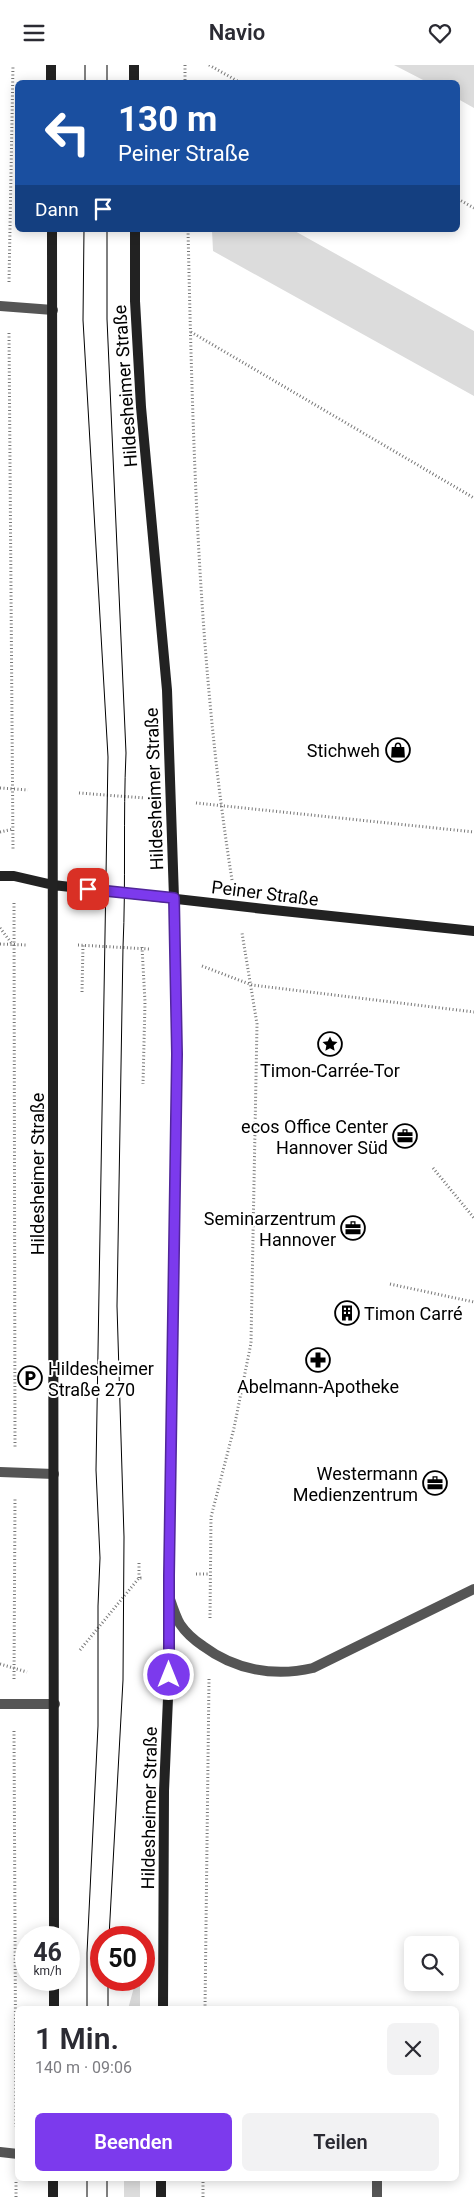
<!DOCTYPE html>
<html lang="de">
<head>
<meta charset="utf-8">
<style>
  :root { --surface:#fff; --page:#f2f2f3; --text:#2b2b33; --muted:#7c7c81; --accent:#7c3aed }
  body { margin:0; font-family:Roboto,sans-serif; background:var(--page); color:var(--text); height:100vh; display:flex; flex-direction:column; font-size:19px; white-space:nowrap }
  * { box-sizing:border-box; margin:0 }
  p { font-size:16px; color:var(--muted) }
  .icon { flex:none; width:28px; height:28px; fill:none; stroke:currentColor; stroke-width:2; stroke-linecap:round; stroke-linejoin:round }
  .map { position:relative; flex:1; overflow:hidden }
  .panel { position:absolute; left:15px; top:1941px; width:444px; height:175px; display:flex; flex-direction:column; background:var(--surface); border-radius:8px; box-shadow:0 2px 12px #0003 }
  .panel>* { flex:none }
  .banner { position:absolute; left:15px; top:15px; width:445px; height:152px; border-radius:8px; box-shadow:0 2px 12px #0003; background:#1a4fa0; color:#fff; overflow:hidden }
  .buttons { position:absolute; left:404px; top:1871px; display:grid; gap:10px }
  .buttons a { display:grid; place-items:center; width:55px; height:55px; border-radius:8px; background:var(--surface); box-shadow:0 2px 12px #0003; font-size:25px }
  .speed { position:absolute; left:15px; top:1861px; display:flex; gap:10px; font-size:25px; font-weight:700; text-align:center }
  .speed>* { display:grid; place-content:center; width:65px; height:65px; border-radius:50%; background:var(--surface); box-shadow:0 2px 12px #0003; line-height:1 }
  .speed small { font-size:12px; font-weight:400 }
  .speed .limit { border:8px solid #d22; background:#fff; color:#111 }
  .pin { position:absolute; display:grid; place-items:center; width:42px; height:42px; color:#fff; margin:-21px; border-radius:10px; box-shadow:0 2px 8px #0006 }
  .me { position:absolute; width:55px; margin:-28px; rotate:0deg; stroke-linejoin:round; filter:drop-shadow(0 0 4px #0008) }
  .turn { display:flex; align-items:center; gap:18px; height:105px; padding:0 20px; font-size:22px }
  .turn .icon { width:65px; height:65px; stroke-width:2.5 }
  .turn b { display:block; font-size:35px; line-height:42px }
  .then { display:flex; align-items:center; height:48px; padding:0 20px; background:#0003; gap:10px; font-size:19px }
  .round { display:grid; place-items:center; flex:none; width:52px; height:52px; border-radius:8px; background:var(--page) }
  .head { display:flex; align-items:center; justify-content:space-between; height:85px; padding:0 20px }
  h1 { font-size:30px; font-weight:600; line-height:38px }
  .primary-button { display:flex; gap:10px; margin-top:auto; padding:10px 20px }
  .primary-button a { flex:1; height:58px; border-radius:8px; background:var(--accent); color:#fff; font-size:20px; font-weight:600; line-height:58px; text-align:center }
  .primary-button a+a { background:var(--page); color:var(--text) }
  header { display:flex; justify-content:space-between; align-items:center; height:65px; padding:0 20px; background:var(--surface); font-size:22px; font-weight:600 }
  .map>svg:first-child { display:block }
  .green { fill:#dcdcdc }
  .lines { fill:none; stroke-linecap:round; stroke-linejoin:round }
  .path { stroke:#777; stroke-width:3; stroke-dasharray:1 2.5; stroke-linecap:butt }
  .lane { stroke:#555; stroke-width:10 }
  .street { stroke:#555; stroke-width:10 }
  .secondary { stroke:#222; stroke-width:10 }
  .tram { stroke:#000; stroke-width:1 }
  .route-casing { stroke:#51269a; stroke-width:12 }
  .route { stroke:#7c3aed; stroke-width:9 }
  .labels { text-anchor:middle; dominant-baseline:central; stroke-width:4; stroke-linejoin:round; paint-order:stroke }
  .street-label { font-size:18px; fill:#000; stroke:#fff }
  .poi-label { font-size:18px; fill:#000; stroke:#fff; text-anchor:end }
</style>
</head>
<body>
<header><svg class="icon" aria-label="menu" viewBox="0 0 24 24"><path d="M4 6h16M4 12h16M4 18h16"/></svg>Navio<svg class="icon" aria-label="heart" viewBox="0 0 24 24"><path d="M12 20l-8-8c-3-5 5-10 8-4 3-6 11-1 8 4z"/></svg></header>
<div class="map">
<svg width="474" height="2132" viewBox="0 0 474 2132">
  <rect width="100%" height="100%" fill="#fff"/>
  <path class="green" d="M394 0H474V43L458 34V18L427 17Z
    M212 165H293L474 266V331L213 186Z
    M136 1915H140V1944H128Z
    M124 2114H140V2132H124Z"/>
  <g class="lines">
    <path class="path" d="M185 0V18
      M209 0 241 18
      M458 134 474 143
      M188 165C193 382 198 600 232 815
      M9 217 13 0
      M191 267 474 433
      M9 268 13 784
      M0 723 28 725
      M79 728 145 733
      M196 738 474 767
      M0 767 13 764
      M14 838 15 1382
      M0 863 13 880
      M0 879 27 880
      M78 880 149 884
      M142 882 145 937 143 1019
      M202 901 252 920 474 947
      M82 927 83 880
      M433 1103 474 1153
      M390 1219 474 1237
      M196 1509H210
      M139 1513V1497
      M210 1553 211 1452 234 1363 251 1278 257 959 242 868
      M80 1585 139 1513H142
      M0 1599 27 1607
      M14 1614 15 1433
      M14 1666 16 2062
      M205 1944 209 1614
      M16 2132V2116
      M203 2132V2114"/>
    <path class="lane" d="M0 1407 54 1409
      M170 1534C173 1543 176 1552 180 1559 186 1568 194 1575 203 1581 235 1605 274 1612 313 1603L474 1524
      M0 1639H55
      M377 2132V2114"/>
    <path class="street" d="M0 241 53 245
      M0 2087 18 2089"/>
    <path class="secondary" d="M51 0V18
      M134 0V18
      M52 165 54 1872
      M135 165V236L141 342 167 625 174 833 177 989 169 1511V1610L164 1726 163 1944
      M0 811H14L53 820 264 844 474 866
      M54 1944V1915
      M53 2132V2114
      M161 2132V2114"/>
    <path class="tram" d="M107 0V18
      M85 18V0
      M84 165 83 255 108 692 96 1405 100 1493 98 1541V1661L87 1888V1944
      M107 165V254L126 688C123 753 126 817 123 882L117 1241 124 1472 123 1615 109 1872
      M108 1944V1915
      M87 2132V2114
      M107 2132V2114"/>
  </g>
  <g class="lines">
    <g class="route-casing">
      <path id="route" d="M88 824 174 833 177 989 169 1511V1610"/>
    </g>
    <use href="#route" class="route"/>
  </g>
  <defs>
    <g id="shop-ring" transform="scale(1.25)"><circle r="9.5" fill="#fff" stroke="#000" stroke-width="1.5"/><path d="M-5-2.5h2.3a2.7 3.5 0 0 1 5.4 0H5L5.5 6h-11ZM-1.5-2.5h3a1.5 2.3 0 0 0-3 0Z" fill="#000"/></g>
    <g id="sight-ring" transform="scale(1.25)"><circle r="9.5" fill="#fff" stroke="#000" stroke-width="1.5"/><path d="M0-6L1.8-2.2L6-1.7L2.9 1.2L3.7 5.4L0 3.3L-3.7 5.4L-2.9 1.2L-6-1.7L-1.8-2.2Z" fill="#000"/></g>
    <g id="office-ring" transform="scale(1.25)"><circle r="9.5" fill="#fff" stroke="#000" stroke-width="1.5"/><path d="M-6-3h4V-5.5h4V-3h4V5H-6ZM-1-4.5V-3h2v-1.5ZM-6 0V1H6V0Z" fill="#000"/></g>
    <g id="building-ring" transform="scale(1.25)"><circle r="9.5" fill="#fff" stroke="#000" stroke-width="1.5"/><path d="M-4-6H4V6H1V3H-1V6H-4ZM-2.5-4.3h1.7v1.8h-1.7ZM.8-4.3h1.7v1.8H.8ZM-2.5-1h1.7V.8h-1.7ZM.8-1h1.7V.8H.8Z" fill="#000"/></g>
    <g id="pharmacy-ring" transform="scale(1.25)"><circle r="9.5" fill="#fff" stroke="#000" stroke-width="1.5"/><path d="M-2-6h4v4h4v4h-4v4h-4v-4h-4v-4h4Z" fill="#000"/></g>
    <g id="parking-ring" transform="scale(1.25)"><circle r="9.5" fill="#fff" stroke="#000" stroke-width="1.5"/><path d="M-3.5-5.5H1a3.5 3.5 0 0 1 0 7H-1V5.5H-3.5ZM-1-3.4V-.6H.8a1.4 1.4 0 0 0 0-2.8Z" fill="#000"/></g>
  </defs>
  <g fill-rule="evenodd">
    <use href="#shop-ring" x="398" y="685"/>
    <use href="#sight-ring" x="330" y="979"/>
    <use href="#office-ring" x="405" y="1071"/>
    <use href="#office-ring" x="353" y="1163"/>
    <use href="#building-ring" x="347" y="1248"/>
    <use href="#pharmacy-ring" x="318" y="1295"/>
    <use href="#parking-ring" x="30" y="1313"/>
    <use href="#office-ring" x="435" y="1418"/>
  </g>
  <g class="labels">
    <g class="street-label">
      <text transform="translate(125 321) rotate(-94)">Hildesheimer Straße</text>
      <text transform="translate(154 724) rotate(-92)">Hildesheimer Straße</text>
      <text transform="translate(265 828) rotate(7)">Peiner Straße</text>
      <text transform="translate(37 1109) rotate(-90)">Hildesheimer Straße</text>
      <text transform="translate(149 1743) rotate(-89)">Hildesheimer Straße</text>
    </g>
    <g class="poi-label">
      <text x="380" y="685">Stichweh</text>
      <text x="330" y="1005" text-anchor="middle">Timon-Carrée-Tor</text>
      <text x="388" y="1061">ecos Office Center<tspan x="388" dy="21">Hannover Süd</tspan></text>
      <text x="336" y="1153">Seminarzentrum<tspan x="336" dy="21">Hannover</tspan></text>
      <text x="364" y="1248" text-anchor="start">Timon Carré</text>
      <text x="48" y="1303" text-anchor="start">Hildesheimer<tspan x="48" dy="21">Straße 270</tspan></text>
      <text x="318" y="1321" text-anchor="middle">Abelmann-Apotheke</text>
      <text x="418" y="1408">Westermann<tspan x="418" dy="21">Medienzentrum</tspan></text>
    </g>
  </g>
</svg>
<div class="buttons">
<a><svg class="icon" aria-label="search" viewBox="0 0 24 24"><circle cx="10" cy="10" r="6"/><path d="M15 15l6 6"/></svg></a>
</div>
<div class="speed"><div>46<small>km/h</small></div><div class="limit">50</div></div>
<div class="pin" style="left:88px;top:824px;background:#d93025"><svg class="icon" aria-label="arrive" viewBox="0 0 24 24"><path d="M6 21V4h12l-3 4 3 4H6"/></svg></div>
<svg class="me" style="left:169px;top:1610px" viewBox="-20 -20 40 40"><circle r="17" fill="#7c3aed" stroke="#fff" stroke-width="3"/><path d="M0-11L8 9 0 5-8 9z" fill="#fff"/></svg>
<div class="banner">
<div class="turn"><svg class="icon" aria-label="left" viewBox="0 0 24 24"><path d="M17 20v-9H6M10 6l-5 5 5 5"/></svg><div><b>130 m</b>Peiner Straße</div></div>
<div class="then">Dann<svg class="icon" aria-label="arrive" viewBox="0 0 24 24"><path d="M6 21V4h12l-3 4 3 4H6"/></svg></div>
</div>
<section class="panel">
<div class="head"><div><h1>1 Min.</h1><p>140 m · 09:06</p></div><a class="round"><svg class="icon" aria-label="close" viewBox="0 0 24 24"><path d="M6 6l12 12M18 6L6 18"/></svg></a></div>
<div class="primary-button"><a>Beenden</a><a>Teilen</a></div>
</section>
</div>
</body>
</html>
